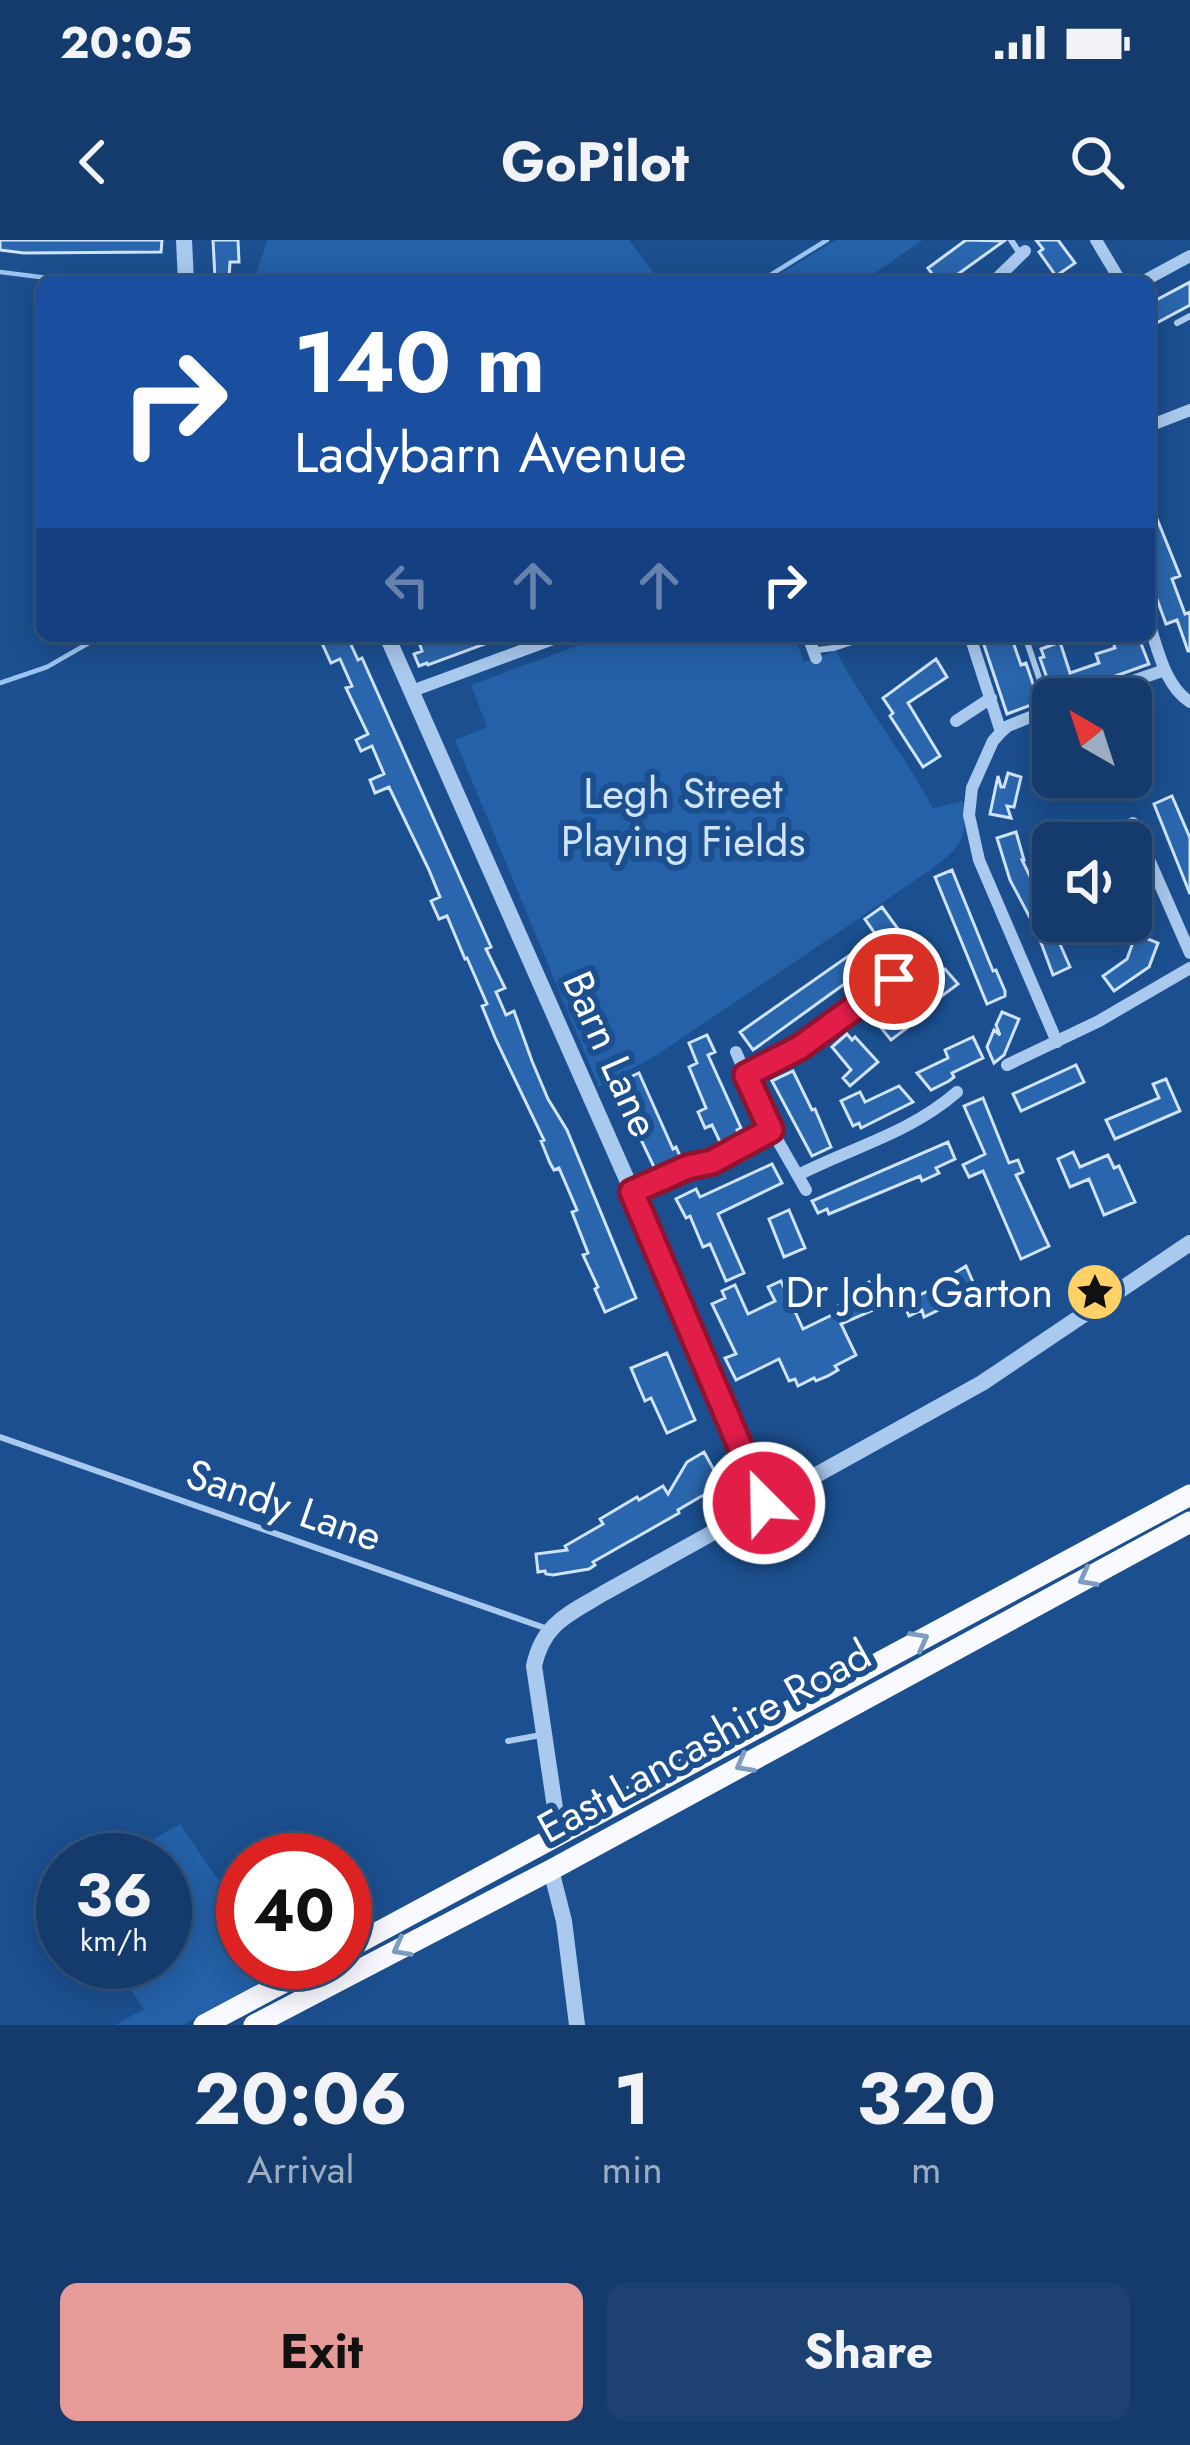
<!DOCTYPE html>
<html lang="en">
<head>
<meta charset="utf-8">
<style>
  :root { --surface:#143b6b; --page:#1d4271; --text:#f1f3f6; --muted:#9dadc1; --line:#33557e; --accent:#e69b98 }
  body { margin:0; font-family:Jost,sans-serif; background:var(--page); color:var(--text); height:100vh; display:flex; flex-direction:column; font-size:45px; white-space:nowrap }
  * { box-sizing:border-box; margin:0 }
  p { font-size:39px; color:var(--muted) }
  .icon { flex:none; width:66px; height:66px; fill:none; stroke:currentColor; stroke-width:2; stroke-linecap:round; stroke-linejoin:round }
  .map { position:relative; height:1785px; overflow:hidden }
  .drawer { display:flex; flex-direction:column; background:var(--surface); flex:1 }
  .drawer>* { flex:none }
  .guide { position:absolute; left:36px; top:36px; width:1119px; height:366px; border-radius:18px; box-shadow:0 6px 30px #0003,0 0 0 3px var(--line); background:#1a4fa0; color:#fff; overflow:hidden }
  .needle { width:78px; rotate:321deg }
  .controls { position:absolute; left:1032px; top:438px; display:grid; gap:24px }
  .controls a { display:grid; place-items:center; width:120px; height:120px; border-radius:18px; background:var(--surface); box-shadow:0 6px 30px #0003,0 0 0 3px var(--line); font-size:60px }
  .speed { position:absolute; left:36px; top:1593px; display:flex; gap:24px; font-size:60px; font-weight:700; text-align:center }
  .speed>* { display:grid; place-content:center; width:156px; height:156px; border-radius:50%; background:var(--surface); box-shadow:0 6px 30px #0003,0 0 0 3px var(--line); line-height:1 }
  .speed small { font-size:30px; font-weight:400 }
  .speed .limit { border:18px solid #d22; background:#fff; color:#111 }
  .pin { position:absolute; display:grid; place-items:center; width:102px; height:102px; color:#fff; margin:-51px; border:6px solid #fff; border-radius:50%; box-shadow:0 3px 12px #0007 }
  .me { position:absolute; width:132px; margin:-66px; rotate:337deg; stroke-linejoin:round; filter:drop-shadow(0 0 9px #0008) }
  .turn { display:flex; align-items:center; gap:42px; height:252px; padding:0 60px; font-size:54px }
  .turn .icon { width:156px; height:156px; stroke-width:2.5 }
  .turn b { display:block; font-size:84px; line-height:102px }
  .lanes { display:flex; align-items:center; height:114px; padding:0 60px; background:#0003; justify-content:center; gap:60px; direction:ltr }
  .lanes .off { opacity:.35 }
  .eta { display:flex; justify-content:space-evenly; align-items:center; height:204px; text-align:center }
  .eta b { font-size:72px; font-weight:700; line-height:84px }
  .button { display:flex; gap:24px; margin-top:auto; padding:24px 60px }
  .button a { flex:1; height:138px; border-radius:18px; background:var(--accent); color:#111; font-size:48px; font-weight:700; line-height:138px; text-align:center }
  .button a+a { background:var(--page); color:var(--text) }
  .status { display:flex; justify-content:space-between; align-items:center; height:84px; padding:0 60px; background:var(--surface); direction:ltr }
  .status svg { height:33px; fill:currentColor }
  header { display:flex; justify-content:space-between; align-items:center; height:156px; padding:0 60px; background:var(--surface); font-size:54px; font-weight:700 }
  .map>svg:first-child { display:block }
  .green { fill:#2461a8 }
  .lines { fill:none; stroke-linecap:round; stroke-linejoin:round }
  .stream { stroke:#9cc4f0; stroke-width:4.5 }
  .building { fill:#2a66ad; stroke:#cfe3fa; stroke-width:3 }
  .service { stroke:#a9c9ee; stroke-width:6 }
  .minor { stroke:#a9c9ee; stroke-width:12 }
  .tertiary { stroke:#a9c9ee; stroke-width:16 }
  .trunk { stroke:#f8faff; stroke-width:21 }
  .oneway { stroke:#7e9cc1 }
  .route-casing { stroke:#92132f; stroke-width:30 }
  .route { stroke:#e11d48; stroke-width:21 }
  .labels { text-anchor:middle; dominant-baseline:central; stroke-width:12; stroke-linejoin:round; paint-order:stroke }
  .park-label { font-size:42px; fill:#cfe3fa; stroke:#1b4f8f }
  .street-label { font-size:42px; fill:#fff; stroke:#1b4f8f }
  .poi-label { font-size:42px; fill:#fff; stroke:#1b4f8f; text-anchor:end }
</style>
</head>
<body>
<div class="status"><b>20:05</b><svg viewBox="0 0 49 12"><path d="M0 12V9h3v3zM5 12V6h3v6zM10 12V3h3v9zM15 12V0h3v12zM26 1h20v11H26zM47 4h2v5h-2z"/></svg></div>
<header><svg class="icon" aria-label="back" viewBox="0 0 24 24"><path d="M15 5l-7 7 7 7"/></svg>GoPilot<svg class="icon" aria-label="search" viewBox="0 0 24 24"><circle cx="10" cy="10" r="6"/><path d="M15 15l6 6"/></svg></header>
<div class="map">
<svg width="1190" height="1785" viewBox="0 0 1190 1785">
  <rect width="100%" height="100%" fill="#1b4f8f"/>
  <path class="green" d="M267 0H629L660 42H254Z
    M836 0H923L862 42H767Z
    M604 396H794L804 422 836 411C865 466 904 514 933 568L963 561C968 600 962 605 932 629L657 815 599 847 455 500 487 487 471 445Z
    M180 1584 243 1676V1722H274L280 1731 183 1785H115L144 1769 112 1722H165V1620H116Z"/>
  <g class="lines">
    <path class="stream" d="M0 32 80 42H168
      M759 42 827 0
      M0 443 47 427 101 396"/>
  </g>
  <path class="building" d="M0 0H162L161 12 24 13 0 10Z
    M213 0H238L239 22H230L229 38H215Z
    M966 0 1004 1 947 42H938L928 28Z
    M1036 0H1058L1075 23 1056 36 1039 12 1043 9Z
    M1190 42V65L1149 87V64Z
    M1149 259 1180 336 1172 339 1185 374 1190 372V411H1188L1177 380 1166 384 1149 337Z
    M333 396H347L358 420 362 418 491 707 486 709 505 748 496 752 506 775 514 771 532 821 548 859 567 890 636 1058 605 1072 595 1049 598 1047 583 1015 588 1013 572 972 577 970 559 928 554 930 550 923 541 901 544 900 496 800 482 766 487 764 467 718 465 719 447 676 439 679 431 661 440 657 429 630 389 547 375 553 370 540 384 534 372 506 361 511 356 500 368 494 346 448 352 446 340 419 331 423 321 401Z
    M417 396H500L501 398 428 425 427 423 419 426 414 414 422 411Z
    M981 396H1011L1021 425 1026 423 1039 462 1007 474Z
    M1111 396H1138L1149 424 1054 458 1040 418 1044 417 1041 409 1060 402 1070 433 1099 423 1096 414 1115 408Z
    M936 419 947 437 908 463 940 516 923 527 890 476 893 473 883 458Z
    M1008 533 1021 537 1014 567 1007 566 1011 578 990 574 998 536 1001 547H1004Z
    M1172 556 1190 598V654L1154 564Z
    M1016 592 1024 620H1022L1058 694 1056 695 1070 727 1053 735 1036 689 1010 640 997 598Z
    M952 630 993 731 996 730 1005 751V756L987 764 935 637Z
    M882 667 914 711 896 724 865 679Z
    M1136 694 1158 703 1149 727 1114 751 1103 736 1127 719Z
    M854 712 865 729 753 810 740 792Z
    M945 729 958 744 920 772 923 776 891 800 877 783Z
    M1002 772 1019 779 1004 815 994 823 987 807 994 790 1000 795 996 785Z
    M847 794 852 800 855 797 878 822 850 846 843 838 851 830 832 807Z
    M707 795 715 812 708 815 741 888 737 890 739 895 721 904 712 885 705 888 698 872 706 868 689 827 697 823 689 803Z
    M973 797 983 818 952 833 954 837 949 841 931 850 917 833 948 818 945 810Z
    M1076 825 1084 842 1021 871 1013 854Z
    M793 831 812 870 815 869 831 907 812 916 772 841Z
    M639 833 673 909 676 907 681 918 655 929 624 864 626 863 617 843Z
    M1166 839 1180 871 1115 899 1106 880 1159 858 1153 844Z
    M899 846 913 862 861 888 859 883 853 886 841 861 860 852 865 862Z
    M983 858 1009 923 1018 920 1023 932 1016 935 1049 1006 1021 1019 983 931 969 937 963 925 985 914 964 866Z
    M948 902 955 919 936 928 939 933 922 941 920 936 829 974 827 969 818 973 812 961Z
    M1073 912 1080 927 1108 915 1114 928 1119 926 1135 962 1104 975 1089 939 1070 947 1058 919Z
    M772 924 782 943 718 974 744 1033 726 1041 710 1004 703 1007 690 976 686 978 676 959 696 949 700 957Z
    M789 970 805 1008 784 1017 769 979Z
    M966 1026 976 1049 968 1053 969 1055 924 1077 922 1070 909 1076 903 1062 947 1043 945 1039Z
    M781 1041 803 1089 840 1071 838 1066 847 1062 844 1054 869 1042 880 1067 841 1084 856 1115 835 1126 838 1130 828 1136 816 1141 814 1138 798 1146 795 1139 789 1141 779 1119 736 1140 725 1118 736 1114 712 1064 725 1058 722 1051 735 1045 748 1074 775 1061 768 1047Z
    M667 1113 695 1180 667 1193 651 1158 645 1161 631 1128Z
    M704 1212 720 1241 719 1248 700 1257 678 1270 679 1273 593 1322 595 1325 589 1329 553 1335 546 1334 545 1331 538 1332 536 1314 567 1310 565 1306 603 1284 600 1279 637 1257 639 1260 663 1246 668 1254 687 1222Z"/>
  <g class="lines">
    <path class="service" d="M1011 0 1021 15
      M1177 83 1190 76
      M1025 396 1049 467
      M817 410 834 408 870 396
      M0 1197 545 1388
      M508 1501 541 1495"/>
    <path class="minor" d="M1096 0 1121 42
      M993 42 1025 11
      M1142 42 1190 16
      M1149 186 1190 170
      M1149 383C1158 410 1165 446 1190 462
      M808 396 816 418
      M970 396 1001 492
      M412 451 561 396
      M1080 459 1165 430
      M1053 468 1008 486 1001 492 993 501 972 548 969 575 979 620 1057 802
      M956 481 991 458
      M1133 583 1190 713
      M736 812 763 875 806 950
      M1007 825 1099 781 1190 728
      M746 835 799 808 914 725
      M798 935C853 907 910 893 957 852
      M632 951 689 927 712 921 771 889"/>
    <path class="tertiary" d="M184 0 186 42
      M387 396 632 951 764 1263
      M559 1595 534 1426C543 1383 569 1374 604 1353L982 1143 1190 1003
      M551 1630 564 1681 577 1785"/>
    <path class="trunk" d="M345 1710 1190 1255
      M204 1785 322 1722
      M254 1785 551 1630 1190 1282"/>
  </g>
  <defs><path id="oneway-chevron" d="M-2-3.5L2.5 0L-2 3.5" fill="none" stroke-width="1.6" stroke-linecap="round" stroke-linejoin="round" transform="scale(3)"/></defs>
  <g class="oneway">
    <use href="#oneway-chevron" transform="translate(1087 1338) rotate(152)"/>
    <use href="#oneway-chevron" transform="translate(920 1400) rotate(-28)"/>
    <use href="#oneway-chevron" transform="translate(744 1524) rotate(151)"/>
    <use href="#oneway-chevron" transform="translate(401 1708) rotate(152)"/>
  </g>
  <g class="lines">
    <g class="route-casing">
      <path id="route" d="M764 1263 632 952 688 927 712 922 771 890 746 835 799 808 894 739"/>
    </g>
    <use href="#route" class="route"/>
  </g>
  <defs>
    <g id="sight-disc" transform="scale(3)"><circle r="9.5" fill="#ffd166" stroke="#1b4f8f"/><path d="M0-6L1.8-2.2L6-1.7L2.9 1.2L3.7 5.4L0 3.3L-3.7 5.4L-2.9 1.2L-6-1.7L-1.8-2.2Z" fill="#111"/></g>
  </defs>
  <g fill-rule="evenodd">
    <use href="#sight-disc" x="1095" y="1052"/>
  </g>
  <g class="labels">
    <g class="park-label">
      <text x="683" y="553">Legh Street<tspan x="683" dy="48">Playing Fields</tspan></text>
    </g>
    <g class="street-label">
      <text transform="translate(611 814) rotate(66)">Barn Lane</text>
      <text transform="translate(284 1265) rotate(19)">Sandy Lane</text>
      <text transform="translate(704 1501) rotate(-29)">East Lancashire Road</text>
    </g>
    <g class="poi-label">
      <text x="1053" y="1052">Dr John Garton</text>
    </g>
  </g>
</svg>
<div class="controls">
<a><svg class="needle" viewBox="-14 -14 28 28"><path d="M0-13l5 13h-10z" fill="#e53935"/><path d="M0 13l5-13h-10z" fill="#9dadc1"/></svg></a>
<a><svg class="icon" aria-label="sound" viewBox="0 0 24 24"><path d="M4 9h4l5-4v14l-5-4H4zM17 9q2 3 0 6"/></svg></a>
</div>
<div class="speed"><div>36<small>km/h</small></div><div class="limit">40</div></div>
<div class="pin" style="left:894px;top:739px;background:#d93025"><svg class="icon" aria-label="arrive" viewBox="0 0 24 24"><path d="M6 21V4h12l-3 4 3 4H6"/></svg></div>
<svg class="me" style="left:764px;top:1263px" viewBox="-20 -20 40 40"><circle r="17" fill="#e11d48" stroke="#fff" stroke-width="3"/><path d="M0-11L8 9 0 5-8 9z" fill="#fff"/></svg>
<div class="guide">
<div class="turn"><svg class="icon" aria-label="right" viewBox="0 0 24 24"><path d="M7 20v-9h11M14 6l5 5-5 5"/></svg><div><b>140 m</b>Ladybarn Avenue</div></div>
<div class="lanes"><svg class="icon off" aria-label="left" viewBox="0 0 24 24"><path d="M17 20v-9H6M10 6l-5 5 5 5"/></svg><svg class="icon off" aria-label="ahead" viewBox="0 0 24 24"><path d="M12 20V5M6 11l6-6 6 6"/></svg><svg class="icon off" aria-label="ahead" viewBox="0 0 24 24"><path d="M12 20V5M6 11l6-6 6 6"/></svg><svg class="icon" aria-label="right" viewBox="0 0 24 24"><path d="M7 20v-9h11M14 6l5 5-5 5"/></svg></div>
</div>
</div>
<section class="drawer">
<div class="eta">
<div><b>20:06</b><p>Arrival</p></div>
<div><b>1</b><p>min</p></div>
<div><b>320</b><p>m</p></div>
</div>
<div class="button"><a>Exit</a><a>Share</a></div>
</section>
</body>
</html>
